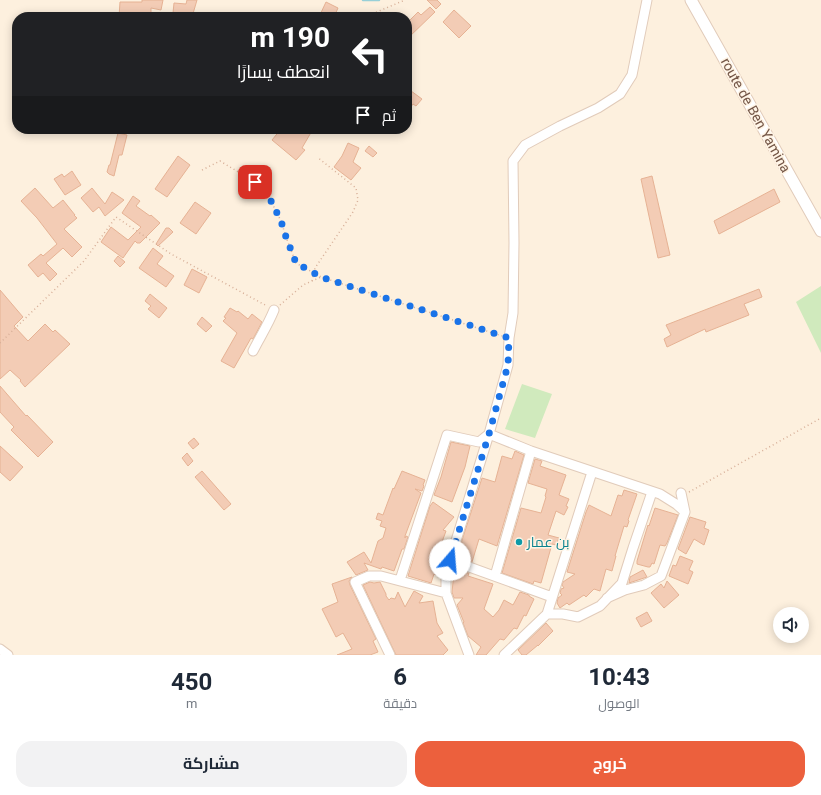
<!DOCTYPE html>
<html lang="ar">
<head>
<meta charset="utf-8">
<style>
  :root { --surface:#fff; --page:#f2f2f3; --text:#1f2937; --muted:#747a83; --accent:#ec603d }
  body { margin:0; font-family:Roboto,Cairo,sans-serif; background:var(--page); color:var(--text); direction:rtl; height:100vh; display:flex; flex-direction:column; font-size:15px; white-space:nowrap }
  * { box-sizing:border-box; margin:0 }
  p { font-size:13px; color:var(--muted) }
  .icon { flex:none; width:22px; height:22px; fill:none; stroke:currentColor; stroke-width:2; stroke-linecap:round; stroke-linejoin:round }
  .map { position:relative; height:655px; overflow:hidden; direction:ltr }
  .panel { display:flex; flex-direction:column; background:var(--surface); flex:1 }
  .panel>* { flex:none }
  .hud { position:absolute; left:12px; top:12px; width:400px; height:122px; border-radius:16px; box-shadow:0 2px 10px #0003; direction:rtl; background:#202124; color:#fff; overflow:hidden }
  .buttons { position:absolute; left:773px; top:607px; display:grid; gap:8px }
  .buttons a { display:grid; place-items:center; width:36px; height:36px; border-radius:50%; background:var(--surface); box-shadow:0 2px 10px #0003; font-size:20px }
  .pin { position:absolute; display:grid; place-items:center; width:34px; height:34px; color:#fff; margin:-17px; border-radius:8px; box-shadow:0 2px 6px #0006 }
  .me { position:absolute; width:44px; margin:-22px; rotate:18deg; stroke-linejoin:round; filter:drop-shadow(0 0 3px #0008) }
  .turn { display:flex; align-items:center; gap:14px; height:84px; padding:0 16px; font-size:18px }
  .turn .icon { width:52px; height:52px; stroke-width:2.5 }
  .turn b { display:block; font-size:28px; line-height:34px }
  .then { display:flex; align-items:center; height:38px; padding:0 16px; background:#0003; gap:8px; font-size:15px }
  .eta { display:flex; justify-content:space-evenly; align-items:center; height:68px; text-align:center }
  .eta b { font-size:24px; font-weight:700; line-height:28px }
  .button { display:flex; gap:8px; margin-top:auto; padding:8px 16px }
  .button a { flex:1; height:46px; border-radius:16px; background:var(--accent); color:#fff; font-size:16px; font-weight:700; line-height:46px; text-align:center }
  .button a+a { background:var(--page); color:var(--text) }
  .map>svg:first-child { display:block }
  .green { fill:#d0eabd }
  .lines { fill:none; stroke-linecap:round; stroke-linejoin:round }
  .stream { stroke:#98d0d8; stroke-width:2.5 }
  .building { fill:#f3ccb5; stroke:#e6b294 }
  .minor-casing { stroke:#e1cbba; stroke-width:11 }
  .tertiary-casing { stroke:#e1cbba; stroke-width:13 }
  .path { stroke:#d7af98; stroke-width:1.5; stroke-dasharray:1 3; stroke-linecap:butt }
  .minor { stroke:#fff; stroke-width:9 }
  .tertiary { stroke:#fff; stroke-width:11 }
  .route { stroke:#1a73e8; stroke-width:7; stroke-dasharray:0 12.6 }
  .culture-dot { fill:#0f9aa8; stroke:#fff4e5; stroke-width:1.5 }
  .labels { text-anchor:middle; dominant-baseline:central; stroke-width:3; stroke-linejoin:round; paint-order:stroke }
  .street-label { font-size:14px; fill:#735546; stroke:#fff4e5 }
  .culture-label { font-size:14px; fill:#0d838f; stroke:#fff4e5; text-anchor:start }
</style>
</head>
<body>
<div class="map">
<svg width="821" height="655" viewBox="0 0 821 655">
  <rect width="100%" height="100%" fill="#fdf0de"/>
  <path class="green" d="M821 286V353L796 302Z
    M522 384 552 394 535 438 505 429Z"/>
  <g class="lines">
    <path class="stream" d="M363 0H379"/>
  </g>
  <path class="building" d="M142 0H163L161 10 151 8V17H119L120 2H142Z
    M187 0H197L192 17H183V14L173 13 174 3 186 4Z
    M427 0H437L441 4 436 9Z
    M326 2 338 8 334 17H319Z
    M430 7 435 12 407 39V23L418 12 421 15Z
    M454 10 471 26 459 38 443 22Z
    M407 88 422 99 416 106 413 104 407 112Z
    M281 129H313L302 148 305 150 296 160 272 140Z
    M118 133 127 135 122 155H119L114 176 109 174 107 172 109 165H110Z
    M348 143 359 148 353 162 361 168 351 180 334 167 342 156Z
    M369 146 377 153 373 157 365 151Z
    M178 156 190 165 167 197 155 189Z
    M72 171 81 185 65 195 54 179 62 174 64 177Z
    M652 176 670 255 658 258 641 179Z
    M35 188 53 208 63 200 75 215H74L77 218 64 229 82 247 72 257 63 248 46 263 57 274 50 281 43 273 38 277 28 265 41 254 43 256 57 244 37 218 21 201Z
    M92 188 105 204 112 192 124 200 105 216 99 207 93 212 81 198Z
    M774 189 780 202 719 234 714 221Z
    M133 196 140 201 136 206 150 216 151 215 160 223 140 243H137L135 241 123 258 101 242 111 227 128 240 141 227 122 213Z
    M195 202 211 213 196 234 180 223Z
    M166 228H169L173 232 158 246 156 244Z
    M153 248 163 256 157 264 174 276 166 287 139 268Z
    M118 256 125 262 120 267 114 261Z
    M192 269 207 277 199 293 184 285Z
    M759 289 762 297 744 304 749 315 706 332 705 329 667 347 664 339 671 335 666 325Z
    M0 290 23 317 14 326 28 341 45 324 53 332 55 330 70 344 25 387 20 381 21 380 10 370 0 379Z
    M150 294 167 308 159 318 148 309 151 306 145 301Z
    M230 308 237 312 238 311 248 319 252 314 262 322 253 339 251 338 234 368 221 361 237 333 223 321 226 318 224 317Z
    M202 317 212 326 206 332 197 324Z
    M0 386 26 416 27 415 53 442 38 457 11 430 14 427 0 412Z
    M194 438 199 444 193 449 188 443Z
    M451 442 470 446 465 467 452 502 434 495 441 477Z
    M0 446 23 467 10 481 0 472Z
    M515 451 524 455 497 546 479 539 472 562 457 556 482 478 495 482 502 456 512 459Z
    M187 453 193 461 188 466 182 458Z
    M535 459 542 461 540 466 566 475 559 495 569 499 566 506 568 507 564 515 556 511 548 535 559 538 556 545 552 544 541 583 534 581 533 584 502 573 521 508 541 513 546 497 545 496 547 489 528 483Z
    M202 471 231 504 224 510 195 477Z
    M402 471 425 480 423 485 424 486 422 491 415 489 421 493 405 536V538L406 536 408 537 404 549H402L394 571 382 567 381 569 364 563 368 570 356 575 347 562 364 552 371 563 378 541 383 538 386 528 380 526 382 521 376 519 378 513 383 515 393 488 394 489Z
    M624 490 637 494 628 520 629 521 627 527 624 526 615 556H616L612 571 606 569 600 591 594 589 586 597 584 595 569 605 567 603 560 608 557 603 558 598 562 595 560 593 561 589 564 588 562 585 563 582 575 574 567 572 586 512 589 505 611 516 618 495 622 496Z
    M433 502 454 517 443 530 446 531 439 550 442 551 436 567 439 568 436 575 434 574 431 583 408 576 430 506Z
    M655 508 678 515 667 543 665 546 660 545 654 564 652 563 650 567H648L637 564V561L648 525 649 526Z
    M690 517 706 522 704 528 709 530 704 545 694 539 686 554 678 549Z
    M680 556 693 561 689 570 693 572 688 584 669 576 673 565 676 566Z
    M643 570 647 577 629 583 630 577Z
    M454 573H469L468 576 493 584 484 609 493 617 499 610 504 600 513 605 520 592 529 595V596L534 599 526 616 524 615 517 629 514 628 504 640 500 639 486 655H476L481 647 468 636 463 623 464 622 463 620 457 605 463 598H454L452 592Z
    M352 577 349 581 350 585 376 639 373 641 378 652 370 655H337L352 649 343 633 336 637 322 609 338 602 332 584Z
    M667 581 679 595 664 608 651 593 661 584 664 588Z
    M370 582 374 583 380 582 386 594V596L389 600 391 598 395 599 398 592 405 607 414 591 423 596 419 603 433 601 437 623 443 633 437 636 448 650 443 655H396L363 585Z
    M647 612 652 621 641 627 636 618Z
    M546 623 553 631 538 646V645L526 655H522L518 650Z"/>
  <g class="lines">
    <g class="minor-casing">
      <path id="minor" d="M253 351C260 337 268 325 274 310
        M681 493 685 512
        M450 560 552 597
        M495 576 531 451
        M400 580 447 435 479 442 489 434 531 451 660 494 676 504 685 512 661 576 644 585 625 590 607 598
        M547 614 592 472
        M0 649 8 655
        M390 655 355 582 369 576H381L446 593
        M469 655 446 593V580L450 560 489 434 508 365 509 338 513 313 514 243 513 161 525 145 560 126 598 108 620 94 632 75 647 0
        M504 655 547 614H563L578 617 600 606 622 583 633 548 652 492"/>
    </g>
    <g class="tertiary-casing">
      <path id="tertiary" d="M691 0 821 231"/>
    </g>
    <path class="path" d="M365 17 405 0
      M202 170 220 161 255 182 270 199 281 221 286 237 296 263 321 277
      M312 281 315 268 353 212 358 200 356 188 317 157
      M280 305 303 285 321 277 502 336
      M0 343 84 261 116 217 171 254 267 306
      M689 492 821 418"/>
    <use href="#minor" class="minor"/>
    <use href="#tertiary" class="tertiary"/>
  </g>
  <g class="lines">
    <path class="route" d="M255 182 270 199 281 221 286 237 296 263 321 277 509 338 508 365 489 434 450 560"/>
  </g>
  <circle class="culture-dot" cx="519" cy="542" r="4"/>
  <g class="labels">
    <g class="street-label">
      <text transform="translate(756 115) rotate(61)">route de Ben Yamina</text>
    </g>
    <g class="culture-label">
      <text x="527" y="542">بن عمار</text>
    </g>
  </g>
</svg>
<div class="buttons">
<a><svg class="icon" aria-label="sound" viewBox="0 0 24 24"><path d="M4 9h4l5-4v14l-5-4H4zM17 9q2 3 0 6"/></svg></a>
</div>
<div class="pin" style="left:255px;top:182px;background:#d93025"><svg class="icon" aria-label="arrive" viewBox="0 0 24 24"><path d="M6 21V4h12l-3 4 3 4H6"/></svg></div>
<svg class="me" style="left:450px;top:560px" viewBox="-20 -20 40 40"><circle r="19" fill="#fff"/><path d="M0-13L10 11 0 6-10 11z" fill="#1a73e8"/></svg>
<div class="hud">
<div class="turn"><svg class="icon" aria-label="left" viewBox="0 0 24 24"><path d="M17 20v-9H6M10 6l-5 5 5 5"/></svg><div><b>190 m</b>انعطف يسارًا</div></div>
<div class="then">ثم<svg class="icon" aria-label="arrive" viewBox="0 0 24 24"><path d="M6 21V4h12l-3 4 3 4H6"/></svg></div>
</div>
</div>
<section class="panel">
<div class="eta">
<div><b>10:43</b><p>الوصول</p></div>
<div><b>6</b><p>دقيقة</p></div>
<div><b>450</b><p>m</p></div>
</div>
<div class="button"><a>خروج</a><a>مشاركة</a></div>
</section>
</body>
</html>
